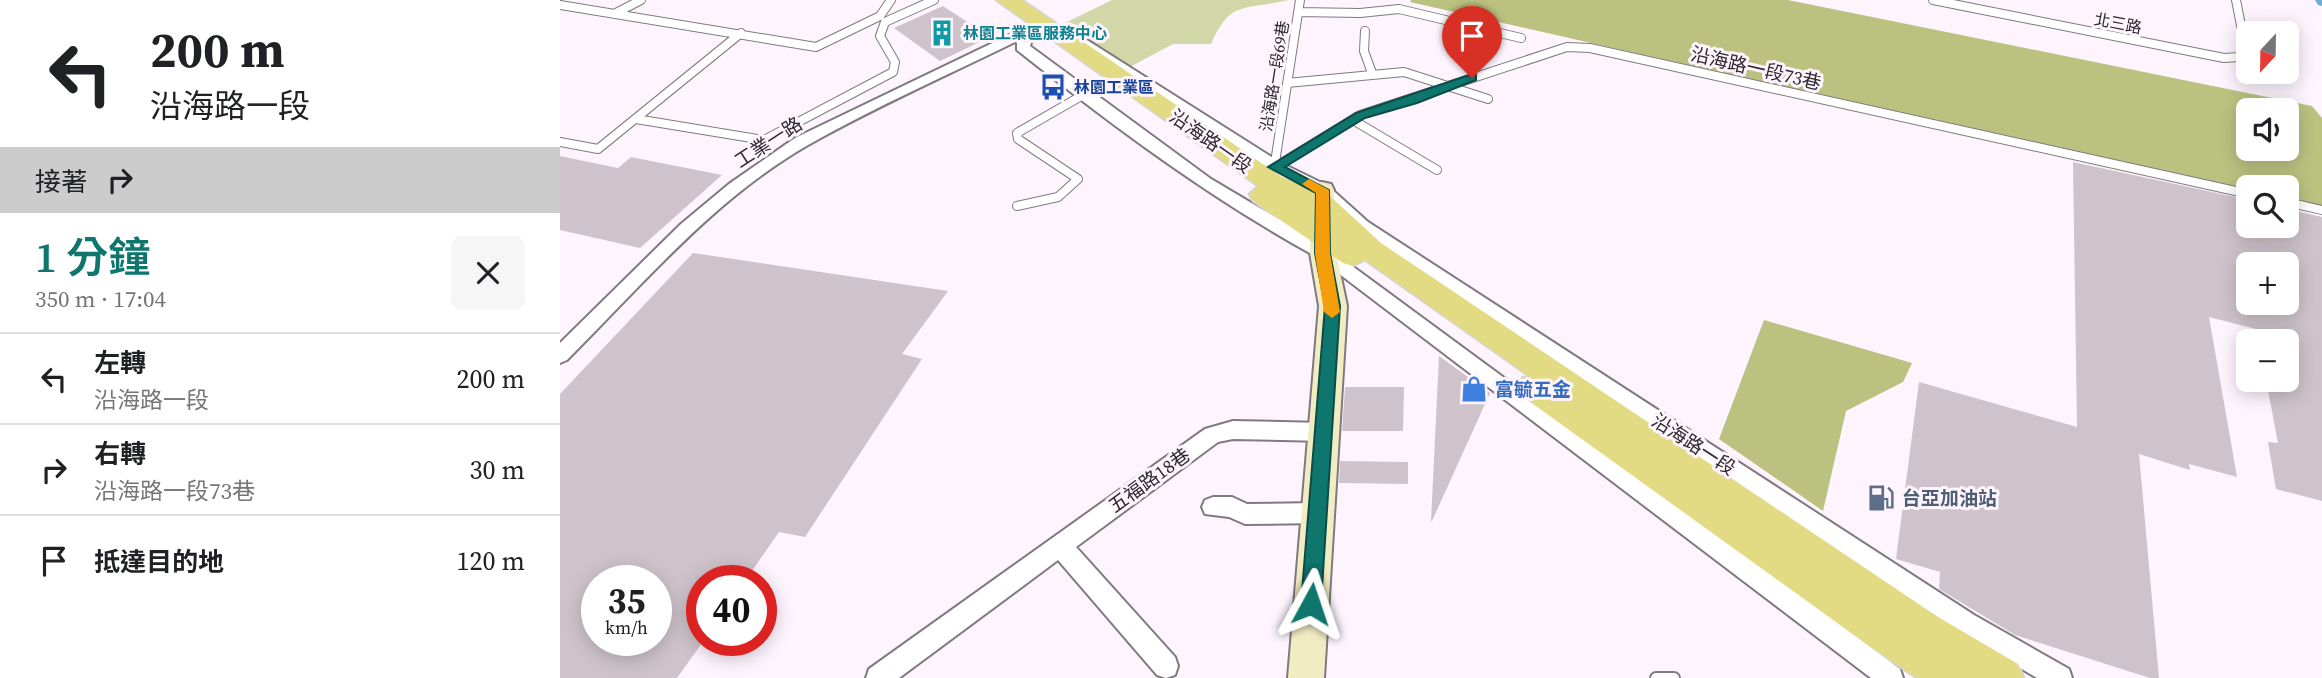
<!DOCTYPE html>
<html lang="zh-TW">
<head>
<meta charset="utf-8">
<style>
  :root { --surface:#fff; --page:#f6f6f6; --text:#202124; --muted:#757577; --line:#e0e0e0; --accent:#0f766e }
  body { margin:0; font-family:"Source Serif 4","Noto Sans TC",serif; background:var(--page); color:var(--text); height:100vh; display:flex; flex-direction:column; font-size:26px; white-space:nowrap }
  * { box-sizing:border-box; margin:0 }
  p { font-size:23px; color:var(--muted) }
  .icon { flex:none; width:38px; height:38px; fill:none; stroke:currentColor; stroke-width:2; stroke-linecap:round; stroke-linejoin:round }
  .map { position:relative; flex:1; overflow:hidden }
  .details { display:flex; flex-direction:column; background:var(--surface); width:560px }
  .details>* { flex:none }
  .hud { background:#fff; color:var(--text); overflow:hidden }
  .needle { width:46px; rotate:202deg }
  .tools { position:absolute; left:1676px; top:21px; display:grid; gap:14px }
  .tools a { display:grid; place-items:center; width:63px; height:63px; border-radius:10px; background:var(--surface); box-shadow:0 4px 18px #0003; font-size:35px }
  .speed { position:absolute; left:21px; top:565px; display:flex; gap:14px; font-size:35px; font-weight:700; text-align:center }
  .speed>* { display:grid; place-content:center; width:91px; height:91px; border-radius:50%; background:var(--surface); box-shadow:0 4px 18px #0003; line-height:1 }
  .speed small { font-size:18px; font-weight:400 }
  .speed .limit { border:10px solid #d22; background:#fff; color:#111 }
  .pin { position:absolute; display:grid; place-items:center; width:60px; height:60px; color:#fff; margin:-72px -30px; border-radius:50% 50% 50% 0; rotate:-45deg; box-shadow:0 0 7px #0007 }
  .pin .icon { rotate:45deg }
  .me { position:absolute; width:77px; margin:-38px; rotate:5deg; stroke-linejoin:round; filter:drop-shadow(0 0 5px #0008) }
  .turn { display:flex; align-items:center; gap:24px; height:147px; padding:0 35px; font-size:32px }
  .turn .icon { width:91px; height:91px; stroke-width:2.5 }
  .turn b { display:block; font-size:49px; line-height:60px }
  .then { display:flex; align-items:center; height:66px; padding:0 35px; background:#0003; gap:14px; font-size:26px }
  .round { display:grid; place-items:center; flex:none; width:74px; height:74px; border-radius:10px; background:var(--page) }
  .headline { display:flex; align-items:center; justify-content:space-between; height:119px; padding:0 35px }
  h1 { font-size:42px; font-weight:600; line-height:52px; color:var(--accent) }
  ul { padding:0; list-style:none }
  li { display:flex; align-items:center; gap:21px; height:91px; padding:0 35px; border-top:2px solid var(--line) }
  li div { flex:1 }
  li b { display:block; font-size:26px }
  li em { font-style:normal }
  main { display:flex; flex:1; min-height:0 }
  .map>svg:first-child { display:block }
  .green { fill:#d1d7a6 }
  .forest { fill:#bbc280; fill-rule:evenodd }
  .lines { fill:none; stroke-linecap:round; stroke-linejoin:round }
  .canal { fill:#71afd8; fill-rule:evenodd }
  .building { fill:#cec3ca; fill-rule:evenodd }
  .lane-far1-casing { stroke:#817981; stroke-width:10 }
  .lane-casing { stroke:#817981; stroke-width:14 }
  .street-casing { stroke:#817981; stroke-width:4 }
  .secondary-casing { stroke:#817981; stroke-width:4 }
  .primary-casing { stroke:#d5d4d5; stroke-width:3 }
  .lane-far1 { stroke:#fff; stroke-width:8 }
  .lane { stroke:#fff; stroke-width:10 }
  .street { fill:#fff; fill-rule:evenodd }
  .secondary { fill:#f1ecc2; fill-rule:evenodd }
  .primary { fill:#e3da84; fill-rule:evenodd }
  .route { fill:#0f766e; stroke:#0a4d48; stroke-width:2 }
  .slow { fill:#f59e0b }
  .labels { text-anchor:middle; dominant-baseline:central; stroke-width:6; stroke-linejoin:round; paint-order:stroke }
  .far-street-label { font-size:16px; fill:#2b282b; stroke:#fdf4fd }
  .far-culture-label { font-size:16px; font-weight:bold; fill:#0d838f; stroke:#fdf4fd; text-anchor:start }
  .far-transit-label { font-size:16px; font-weight:bold; fill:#164399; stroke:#fdf4fd; text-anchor:start }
  .street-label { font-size:19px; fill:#2b282b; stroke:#fdf4fd }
  .shop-label { font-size:19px; font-weight:bold; fill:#366cbe; stroke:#fdf4fd; text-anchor:start }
  .service-label { font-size:19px; font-weight:bold; fill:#4e5e75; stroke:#fdf4fd; text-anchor:start }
</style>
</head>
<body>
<main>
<section class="details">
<div class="hud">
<div class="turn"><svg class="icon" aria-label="left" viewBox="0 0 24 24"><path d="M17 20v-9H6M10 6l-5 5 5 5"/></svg><div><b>200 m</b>沿海路一段</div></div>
<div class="then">接著<svg class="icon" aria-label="right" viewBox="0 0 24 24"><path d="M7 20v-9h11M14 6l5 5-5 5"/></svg></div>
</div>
<div class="headline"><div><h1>1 分鐘</h1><p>350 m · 17:04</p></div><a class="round"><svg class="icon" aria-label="close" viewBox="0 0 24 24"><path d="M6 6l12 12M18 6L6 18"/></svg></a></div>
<ul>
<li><svg class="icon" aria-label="left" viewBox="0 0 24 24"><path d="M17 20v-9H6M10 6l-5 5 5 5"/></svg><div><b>左轉</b><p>沿海路一段</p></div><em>200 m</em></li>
<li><svg class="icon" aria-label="right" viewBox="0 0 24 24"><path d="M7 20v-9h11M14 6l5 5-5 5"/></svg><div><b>右轉</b><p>沿海路一段73巷</p></div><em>30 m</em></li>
<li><svg class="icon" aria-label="arrive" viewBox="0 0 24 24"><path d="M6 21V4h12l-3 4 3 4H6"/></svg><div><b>抵達目的地</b></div><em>120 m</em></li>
</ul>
</section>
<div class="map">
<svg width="1762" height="678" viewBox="0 0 1762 678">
  <rect width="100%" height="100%" fill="#fdf4fd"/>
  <path class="green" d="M552 0H729C684 10 670 0 651 44H613L568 68 503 24Z"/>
  <path class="forest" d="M851 0H1228L1752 106 1762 118V208L1727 200V187H1689V192L850 2ZM1689 110H1727V149H1689Z
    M1204 320 1352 363 1343 382 1286 411 1263 511 1159 439Z"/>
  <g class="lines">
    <path class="canal" d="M1755 0H1762V6L1758 5Z"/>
  </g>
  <path class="building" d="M383 6 430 37 380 61 334 28Z
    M0 156 58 168 71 157 162 175 80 248 0 230Z
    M1513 162 1689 200V226H1727V209L1762 217V501L1716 489 1708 442 1718 443 1706 380H1727V341H1698L1696 329 1649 317 1677 477 1629 464 1630 470 1579 454 1599 678H1590L1455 635 1379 589 1380 572 1336 559 1359 382 1517 427ZM1689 264H1727V303H1689Z
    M133 253 388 291 342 354 362 359 245 537 219 532 185 581H142V643L117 678H0V394ZM37 581H96V640H37Z
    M879 356 930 393 872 521H871Z
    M785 387H844L843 431H782Z
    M780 461 848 462V484L779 483Z"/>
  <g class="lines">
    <g class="lane-far1-casing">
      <path id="lane-far1" d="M1373 0 1664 58 1679 57 1686 51 1676 0
        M0 5 256 47 320 16 331 0
        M738 12 800 13 839 9 961 38
        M54 14 81 0
        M805 31 804 51 812 73
        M727 83 844 72 928 99
        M76 119 204 140 333 72 335 62 320 36 325 22 374 0
        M793 120 877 170
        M0 142 38 149 181 33
        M715 167 800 115 1007 47 1030 48 1689 194
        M714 169 740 0
        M1727 202 1762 210
        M457 206 498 197 518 179 458 139 457 133 523 95"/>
    </g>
    <g class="lane-casing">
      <path id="lane" d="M1096 678H1114"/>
    </g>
    <g class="street-casing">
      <path id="street" d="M468 26 475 30 470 46 651 179 769 249 1340 669 1343 678H1311L757 257C649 198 553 126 457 50V41C388 75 315 107 248 145 154 199 82 285 7 360L0 363V343L121 224 169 184 235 138Z
        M511 30 721 163 768 186 808 222 1414 615 1509 669 1512 678H1477L1398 631 796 230 756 194 709 171 506 37 504 34Z
        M673 421 765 423 772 426 775 432 772 438 765 441 673 439 658 442 516 547 615 657 618 666 615 675 606 678 597 675 498 560 339 678H306L309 669 645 429Z
        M653 497H672L687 504 759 503 767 506 770 513 767 520 759 523 685 524 669 517 645 514 642 507 645 500Z"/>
    </g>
    <g class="secondary-casing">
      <path id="secondary" d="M762 182 771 184 774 190 776 253 787 306 764 678H728L759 306 750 253V190L753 184Z"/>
    </g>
    <g class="primary-casing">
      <path id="primary" d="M436 0H462L722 177 771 197 821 243 1378 617 1458 664 1464 678H1357L1315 650 962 396 958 387 962 378 969 376 805 260 793 266 783 263 693 201 689 194 698 186Z"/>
    </g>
    <use href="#lane-far1" class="lane-far1"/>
    <use href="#lane" class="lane"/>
    <use href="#street" class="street"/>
    <use href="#secondary" class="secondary"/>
    <use href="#primary" class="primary"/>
  </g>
  <path class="route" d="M912 74 916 75V80L857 103 805 118 725 167 769 190 770 253 780 306 761 604 758 610 751 613 744 610 741 604 765 306 755 253 756 193 708 167 796 113Z"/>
  <path class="slow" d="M749 179 769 190 770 253 780 312 772 318 764 312 755 253 756 193 742 184Z"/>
  <defs>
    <g id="building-bare" transform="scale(2.1)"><path d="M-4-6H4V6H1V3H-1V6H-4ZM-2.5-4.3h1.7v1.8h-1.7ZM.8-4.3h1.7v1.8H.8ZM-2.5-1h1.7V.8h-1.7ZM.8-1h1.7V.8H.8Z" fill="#0f9aa8" stroke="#fdf4fd" stroke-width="2.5" paint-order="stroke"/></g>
    <g id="bus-bare" transform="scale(2.1)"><path d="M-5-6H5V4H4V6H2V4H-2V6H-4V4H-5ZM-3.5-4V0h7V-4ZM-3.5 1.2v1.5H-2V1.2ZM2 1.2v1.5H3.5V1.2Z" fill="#1a4fb4" stroke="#fdf4fd" stroke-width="2.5" paint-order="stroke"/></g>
    <g id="shop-bare" transform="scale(2.1)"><path d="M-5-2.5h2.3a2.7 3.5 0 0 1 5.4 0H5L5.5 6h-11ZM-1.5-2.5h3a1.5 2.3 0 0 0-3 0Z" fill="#3f7fe0" stroke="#fdf4fd" stroke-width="2.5" paint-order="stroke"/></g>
    <g id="fuel-bare" transform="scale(2.1)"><path d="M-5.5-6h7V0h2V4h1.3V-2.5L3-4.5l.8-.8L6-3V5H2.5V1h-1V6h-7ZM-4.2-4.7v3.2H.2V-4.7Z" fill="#5c6f8a" stroke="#fdf4fd" stroke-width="2.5" paint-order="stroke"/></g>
  </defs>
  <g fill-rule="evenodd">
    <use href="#building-bare" x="382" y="33"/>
    <use href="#bus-bare" x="493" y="87"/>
    <use href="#shop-bare" x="914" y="389"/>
    <use href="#fuel-bare" x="1321" y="498"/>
  </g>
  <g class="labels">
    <g class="far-street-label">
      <text transform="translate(1558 23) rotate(11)">北三路</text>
      <text transform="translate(714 76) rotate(-81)">沿海路一段69巷</text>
    </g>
    <g class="far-culture-label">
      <text x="403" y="33">林園工業區服務中心</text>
    </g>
    <g class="far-transit-label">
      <text x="514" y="87">林園工業區</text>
    </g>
    <g class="street-label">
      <text transform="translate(1196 68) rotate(13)">沿海路一段73巷</text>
      <text transform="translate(651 141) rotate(35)">沿海路一段</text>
      <text transform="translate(208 142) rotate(-33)">工業一路</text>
      <text transform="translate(1134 444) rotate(33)">沿海路一段</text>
      <text transform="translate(589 480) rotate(-36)">五福路18巷</text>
    </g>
    <g class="shop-label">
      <text x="935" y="389">富毓五金</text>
    </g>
    <g class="service-label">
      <text x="1342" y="498">台亞加油站</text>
    </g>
  </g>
</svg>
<div class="tools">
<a><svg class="needle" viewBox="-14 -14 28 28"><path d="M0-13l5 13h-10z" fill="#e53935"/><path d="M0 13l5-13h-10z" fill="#757577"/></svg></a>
<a><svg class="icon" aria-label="sound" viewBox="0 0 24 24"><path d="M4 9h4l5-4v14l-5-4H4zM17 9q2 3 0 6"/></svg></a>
<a><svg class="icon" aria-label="search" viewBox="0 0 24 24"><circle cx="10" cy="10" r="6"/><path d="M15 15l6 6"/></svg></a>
<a>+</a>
<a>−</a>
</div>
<div class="speed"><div>35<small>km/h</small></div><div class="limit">40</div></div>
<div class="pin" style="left:912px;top:78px;background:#d93025"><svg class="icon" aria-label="arrive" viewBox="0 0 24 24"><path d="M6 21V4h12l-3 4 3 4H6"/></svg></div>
<svg class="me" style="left:751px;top:604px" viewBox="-20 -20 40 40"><path d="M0-17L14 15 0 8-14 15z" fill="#0f766e" stroke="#fff" stroke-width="4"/></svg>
</div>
</main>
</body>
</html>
